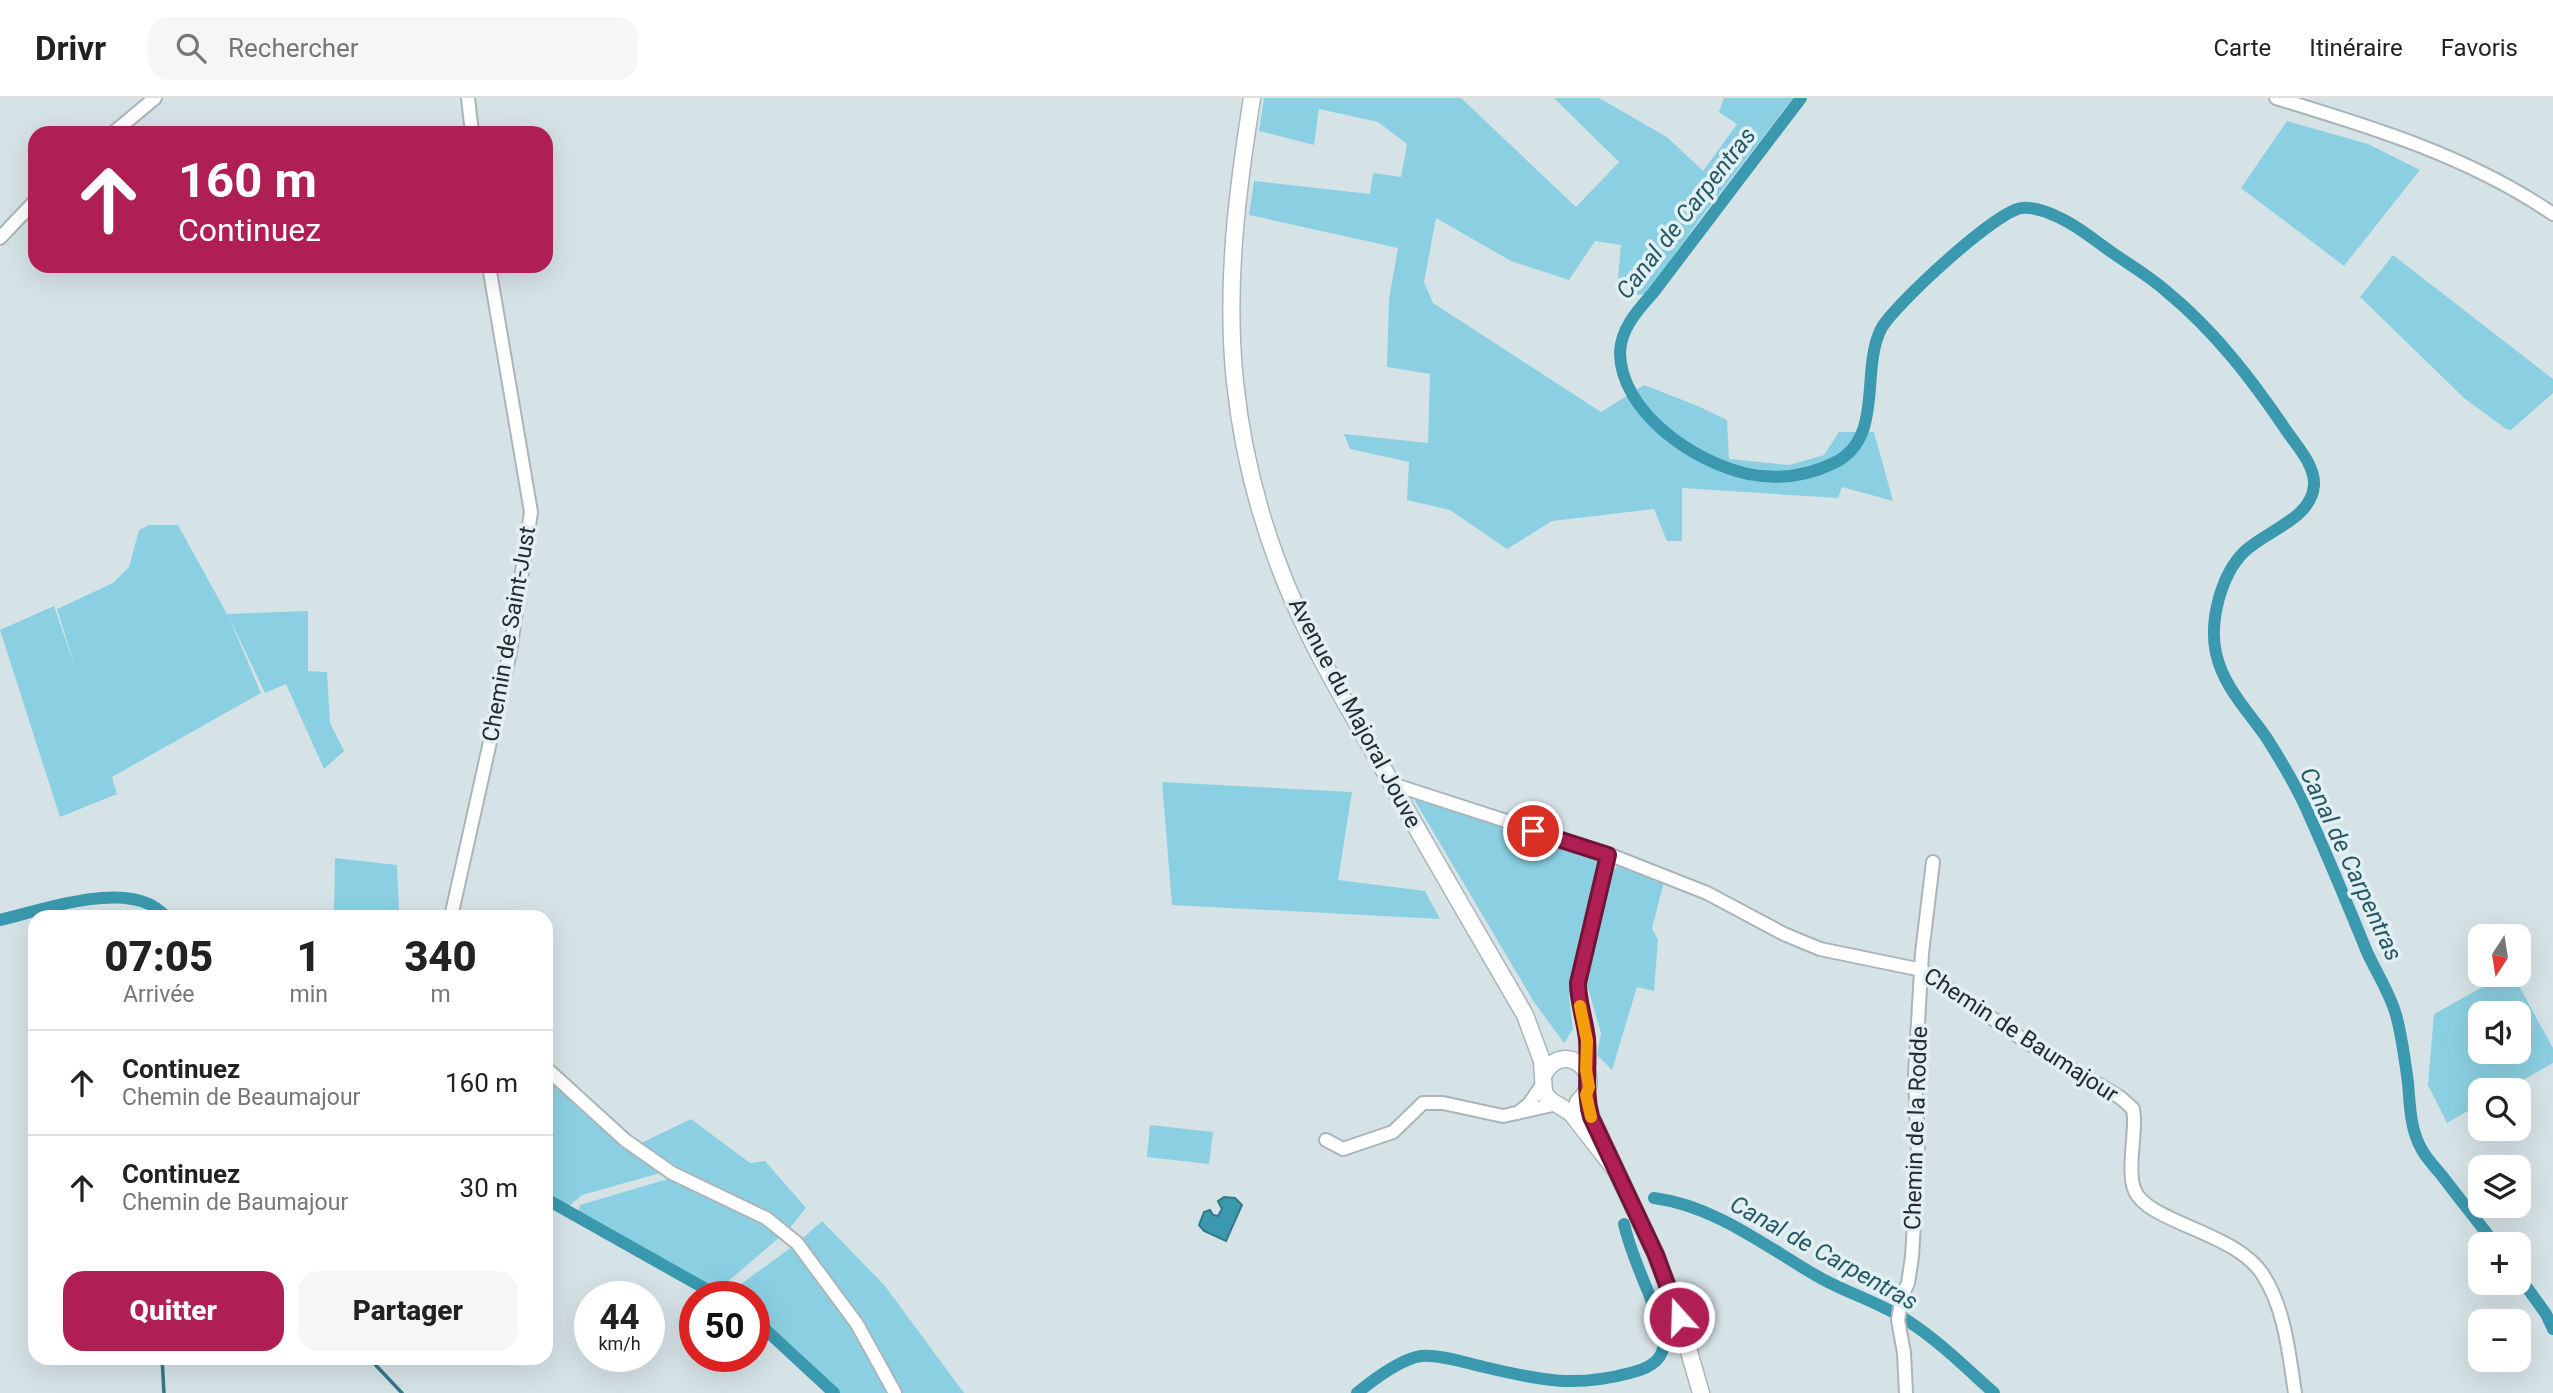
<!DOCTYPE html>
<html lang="fr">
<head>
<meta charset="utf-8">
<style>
  :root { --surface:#fff; --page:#f6f6f6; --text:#222; --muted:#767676; --line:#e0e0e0; --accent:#af1f53 }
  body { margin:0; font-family:Roboto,sans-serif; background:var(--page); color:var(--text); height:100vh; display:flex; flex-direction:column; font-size:26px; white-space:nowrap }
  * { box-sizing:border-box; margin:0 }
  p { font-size:23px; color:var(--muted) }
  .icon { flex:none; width:38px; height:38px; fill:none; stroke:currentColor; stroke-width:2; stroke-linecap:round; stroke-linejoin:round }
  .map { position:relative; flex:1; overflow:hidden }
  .sheet { position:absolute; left:28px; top:812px; width:525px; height:455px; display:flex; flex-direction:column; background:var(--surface); border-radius:21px; box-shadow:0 7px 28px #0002 }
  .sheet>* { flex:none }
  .banner { position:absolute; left:28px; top:28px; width:525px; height:147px; border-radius:21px; box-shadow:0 7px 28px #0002; background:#af1f53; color:#fff; overflow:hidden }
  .needle { width:46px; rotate:192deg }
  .buttons { position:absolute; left:2468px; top:826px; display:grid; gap:14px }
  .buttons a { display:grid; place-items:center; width:63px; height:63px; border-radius:14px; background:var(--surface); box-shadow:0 7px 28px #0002; font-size:35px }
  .speed { position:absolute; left:574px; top:1183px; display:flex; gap:14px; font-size:35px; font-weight:700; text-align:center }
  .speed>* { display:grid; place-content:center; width:91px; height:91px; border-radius:50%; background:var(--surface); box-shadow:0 7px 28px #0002; line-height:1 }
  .speed small { font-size:18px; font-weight:400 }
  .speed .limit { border:10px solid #d22; background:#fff; color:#111 }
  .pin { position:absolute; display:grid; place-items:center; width:60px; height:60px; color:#fff; margin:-30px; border:4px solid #fff; border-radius:50%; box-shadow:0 2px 7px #0007 }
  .me { position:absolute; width:77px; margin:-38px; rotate:340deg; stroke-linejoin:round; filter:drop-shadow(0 0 5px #0008) }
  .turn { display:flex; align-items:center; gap:24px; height:147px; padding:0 35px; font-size:32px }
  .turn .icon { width:91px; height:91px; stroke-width:2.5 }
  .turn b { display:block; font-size:49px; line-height:60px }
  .eta { display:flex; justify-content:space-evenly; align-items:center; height:119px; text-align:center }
  .eta b { font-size:42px; font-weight:800; line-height:49px }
  .primary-button { display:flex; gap:14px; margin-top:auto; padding:14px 35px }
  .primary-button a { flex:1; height:80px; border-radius:21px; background:var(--accent); color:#fff; font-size:28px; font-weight:800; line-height:80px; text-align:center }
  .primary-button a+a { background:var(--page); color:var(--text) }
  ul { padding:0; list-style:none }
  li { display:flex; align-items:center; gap:21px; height:105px; padding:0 35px; border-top:2px solid var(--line) }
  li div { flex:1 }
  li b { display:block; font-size:26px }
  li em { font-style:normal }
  header { display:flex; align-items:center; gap:42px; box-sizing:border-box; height:98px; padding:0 35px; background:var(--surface); border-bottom:2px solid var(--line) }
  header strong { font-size:33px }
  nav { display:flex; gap:38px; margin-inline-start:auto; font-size:24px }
  .search { width:490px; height:63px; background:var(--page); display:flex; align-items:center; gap:18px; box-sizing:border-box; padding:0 24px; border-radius:21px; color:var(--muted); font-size:26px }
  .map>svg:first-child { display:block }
  .green { fill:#8bd0e2; fill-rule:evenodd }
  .water { fill:#3a99af; stroke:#347888; stroke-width:2 }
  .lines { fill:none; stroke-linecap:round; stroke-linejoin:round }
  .stream { stroke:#347888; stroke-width:3.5 }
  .canal { stroke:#3a99af; stroke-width:12 }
  .minor-casing { stroke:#a9b6b9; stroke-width:16 }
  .major-casing { stroke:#a9b6b9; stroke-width:19 }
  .minor { stroke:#fff; stroke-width:12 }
  .major { stroke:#fff; stroke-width:16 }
  .route-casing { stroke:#721436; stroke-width:18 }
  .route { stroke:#af1f53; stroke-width:12 }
  .slow { stroke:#f59e0b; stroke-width:12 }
  .labels { text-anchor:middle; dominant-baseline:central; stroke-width:7; stroke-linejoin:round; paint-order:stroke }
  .street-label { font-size:23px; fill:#262a2c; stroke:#e3f0f3 }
  .water-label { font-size:24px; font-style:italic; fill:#255966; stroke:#e3f0f3 }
</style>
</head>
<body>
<header>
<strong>Drivr</strong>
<div class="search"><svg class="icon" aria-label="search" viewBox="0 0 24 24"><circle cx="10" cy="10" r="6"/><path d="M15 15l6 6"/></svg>Rechercher</div>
<nav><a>Carte</a><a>Itinéraire</a><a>Favoris</a></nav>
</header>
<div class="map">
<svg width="2553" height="1295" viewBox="0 0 2553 1295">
  <rect width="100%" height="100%" fill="#d6e3e6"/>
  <path class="green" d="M1264 0H1461L1576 109 1619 64 1554 0H1599L1667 39 1703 73 1737 26 1719 14 1724 0H1793L1703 117 1646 196 1636 197 1618 181 1621 147 1595 143 1569 182 1511 163 1436 120 1424 184 1433 205 1601 314 1644 287 1698 308 1727 322 1729 361 1789 367 1824 357 1839 334H1874L1893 403 1842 389 1838 400 1682 390V443H1667L1654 411 1552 423 1507 451 1450 412 1407 402 1409 364 1350 351 1344 336 1428 345 1430 276 1387 269 1389 201 1398 150 1249 117 1254 83 1370 96 1373 75 1401 79 1407 46 1378 24 1319 11 1314 47 1259 33Z
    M2287 23 2368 46 2420 72 2344 168 2241 90Z
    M2393 157 2553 281V295L2511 332 2506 331 2464 300 2360 199Z
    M149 427H178L227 516 308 513V573L327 574 330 625 344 653 324 671 286 586 265 595 228 517 261 595 112 679 117 696 60 719 0 532 54 508 76 572 57 511 113 485 129 469 139 432Z
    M1162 684 1352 694 1338 782 1425 793 1440 821 1172 807Z
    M1419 698 1599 758 1569 899 1573 931 1564 945 1534 904 1415 703Z
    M335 760 397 767 399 814 408 819H318L334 815Z
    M1628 768 1664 784 1652 830 1658 842 1654 893 1637 889 1612 972 1597 957 1601 935 1586 883 1606 780 1616 769Z
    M2504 877H2513L2553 950V965L2505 992H2480V1006L2447 1025 2428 987 2434 916ZM2518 915V954H2480V915Z
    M546 975 664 1074 582 1097 569 1108 546 1095Z
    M691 1021 750 1065 765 1063 806 1110 789 1131 770 1115 681 1072 637 1047Z
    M1150 1027 1213 1034 1209 1066 1147 1059Z
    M671 1080 763 1124 781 1138 718 1192 578 1114 580 1107Z
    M822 1123 885 1188 964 1295H902L861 1224 801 1142Z
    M793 1148 852 1224 890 1295H839L754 1216V1199L726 1197Z"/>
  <path class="water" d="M1224 1099 1235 1100 1242 1107 1226 1143 1204 1133 1199 1127 1204 1114 1210 1112 1213 1117 1218 1118 1222 1111 1218 1103Z"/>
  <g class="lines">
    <path class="stream" d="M162 1260 164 1295
      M369 1260 402 1295"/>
    <path class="canal" d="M1801 0 1653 195C1638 212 1621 230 1620 254 1620 314 1695 365 1748 376 1777 382 1807 378 1834 365 1885 340 1860 273 1881 231 1894 207 1997 112 2022 110 2034 109 2050 115 2060 120 2078 128 2094 142 2110 153 2128 166 2149 178 2166 193 2215 233 2253 283 2288 335 2298 349 2315 368 2314 387 2312 421 2265 433 2244 454 2221 477 2209 523 2216 555 2223 588 2247 612 2266 639 2280 661 2294 684 2305 708 2327 756 2347 805 2367 854 2376 874 2390 895 2396 917 2402 938 2405 963 2408 985 2410 1008 2410 1031 2422 1052 2428 1063 2439 1073 2446 1083 2462 1104 2479 1125 2495 1146
      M0 822C41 812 110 788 149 806 156 809 162 815 167 819
      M1654 1100C1715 1108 1765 1148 1817 1178 1846 1195 1879 1204 1908 1223 1939 1243 1966 1270 1994 1295
      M546 1101 720 1199
      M2518 1177 2546 1216 2553 1231
      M754 1221 834 1295
      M1357 1295C1373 1282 1401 1261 1421 1258 1439 1256 1466 1265 1484 1269 1539 1282 1574 1290 1630 1275 1648 1271 1665 1263 1664 1241 1663 1228 1655 1213 1651 1201 1641 1176 1630 1152 1624 1126"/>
    <g class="minor-casing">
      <path id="minor" d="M468 0 472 35
        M2276 0C2372 29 2470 59 2553 116
        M113 35 155 0
        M0 140 35 103
        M1392 686 1608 756 1707 795 1784 836 1820 851 1922 872 2028 945 2121 1000 2133 1011 2134 1019C2135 1039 2127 1076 2135 1093 2149 1125 2236 1134 2263 1177 2285 1211 2289 1256 2295 1295
        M451 819 510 554 531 414 489 168
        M546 970 625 1042 672 1075 766 1120 797 1145 857 1226 895 1295
        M1586 972 1587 943 1578 898V885L1608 756
        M1518 1015 1529 1006 1542 987
        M1326 1042 1343 1051 1393 1034 1423 1005H1443L1503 1018 1557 1006
        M1906 1295 1904 1255 1898 1222 1902 1198 1908 1185 1912 1159 1918 1056 1915 977 1922 855 1933 764"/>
    </g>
    <g class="major-casing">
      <path id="major" d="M1252 0C1237 94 1225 188 1235 284 1243 360 1264 437 1295 507 1321 565 1354 619 1385 674 1431 756 1478 836 1525 917L1542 963 1544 995 1550 1002 1571 1015 1614 1070
        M1543 978C1561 939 1610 976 1578 1004
        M1586 997 1591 1019 1656 1157 1679 1219 1701 1295"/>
    </g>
    <use href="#minor" class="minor"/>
    <use href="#major" class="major"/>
  </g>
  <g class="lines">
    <g class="route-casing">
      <path id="route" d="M1533 733 1608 757 1578 885C1578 904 1585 922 1587 941 1589 968 1584 993 1591 1019L1656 1157 1679 1219"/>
    </g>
    <use href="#route" class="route"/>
    <path class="slow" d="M1580 908 1587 943 1586 972 1589 989 1586 997 1591 1019"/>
  </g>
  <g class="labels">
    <g class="street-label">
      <text transform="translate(509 536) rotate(-80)">Chemin de Saint-Just</text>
      <text transform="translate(1355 615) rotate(62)">Avenue du Majoral Jouve</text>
      <text transform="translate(2021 937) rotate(33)">Chemin de Baumajour</text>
      <text transform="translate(1916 1030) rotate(-88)">Chemin de la Rodde</text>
    </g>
    <g class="water-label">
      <text transform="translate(1686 115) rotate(-52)">Canal de Carpentras</text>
      <text transform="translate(2351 766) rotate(65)">Canal de Carpentras</text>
      <text transform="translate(1824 1155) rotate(29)">Canal de Carpentras</text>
    </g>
  </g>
</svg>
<div class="buttons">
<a><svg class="needle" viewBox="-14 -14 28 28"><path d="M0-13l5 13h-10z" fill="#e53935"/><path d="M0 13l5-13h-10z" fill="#767676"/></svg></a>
<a><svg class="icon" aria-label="sound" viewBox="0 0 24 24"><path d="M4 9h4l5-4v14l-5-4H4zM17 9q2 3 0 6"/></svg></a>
<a><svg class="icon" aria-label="search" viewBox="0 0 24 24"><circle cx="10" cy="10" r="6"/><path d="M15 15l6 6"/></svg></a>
<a><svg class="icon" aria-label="layers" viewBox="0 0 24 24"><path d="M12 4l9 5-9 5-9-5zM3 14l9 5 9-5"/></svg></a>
<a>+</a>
<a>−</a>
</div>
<div class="speed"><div>44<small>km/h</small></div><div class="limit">50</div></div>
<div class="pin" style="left:1533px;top:733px;background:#d93025"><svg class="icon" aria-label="arrive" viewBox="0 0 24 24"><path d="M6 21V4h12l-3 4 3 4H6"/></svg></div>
<svg class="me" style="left:1679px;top:1219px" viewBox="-20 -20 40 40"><circle r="17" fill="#af1f53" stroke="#fff" stroke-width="3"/><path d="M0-11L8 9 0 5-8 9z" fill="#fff"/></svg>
<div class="banner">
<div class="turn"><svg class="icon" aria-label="ahead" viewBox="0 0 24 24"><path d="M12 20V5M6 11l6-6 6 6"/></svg><div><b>160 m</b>Continuez</div></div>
</div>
<section class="sheet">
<div class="eta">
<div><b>07:05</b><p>Arrivée</p></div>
<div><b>1</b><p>min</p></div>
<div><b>340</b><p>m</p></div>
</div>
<ul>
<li><svg class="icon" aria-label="ahead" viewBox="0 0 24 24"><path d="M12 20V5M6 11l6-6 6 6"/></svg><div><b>Continuez</b><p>Chemin de Beaumajour</p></div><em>160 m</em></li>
<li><svg class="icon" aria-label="ahead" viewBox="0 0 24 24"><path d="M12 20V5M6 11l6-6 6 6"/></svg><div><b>Continuez</b><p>Chemin de Baumajour</p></div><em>30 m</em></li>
</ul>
<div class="primary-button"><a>Quitter</a><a>Partager</a></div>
</section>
</div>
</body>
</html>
